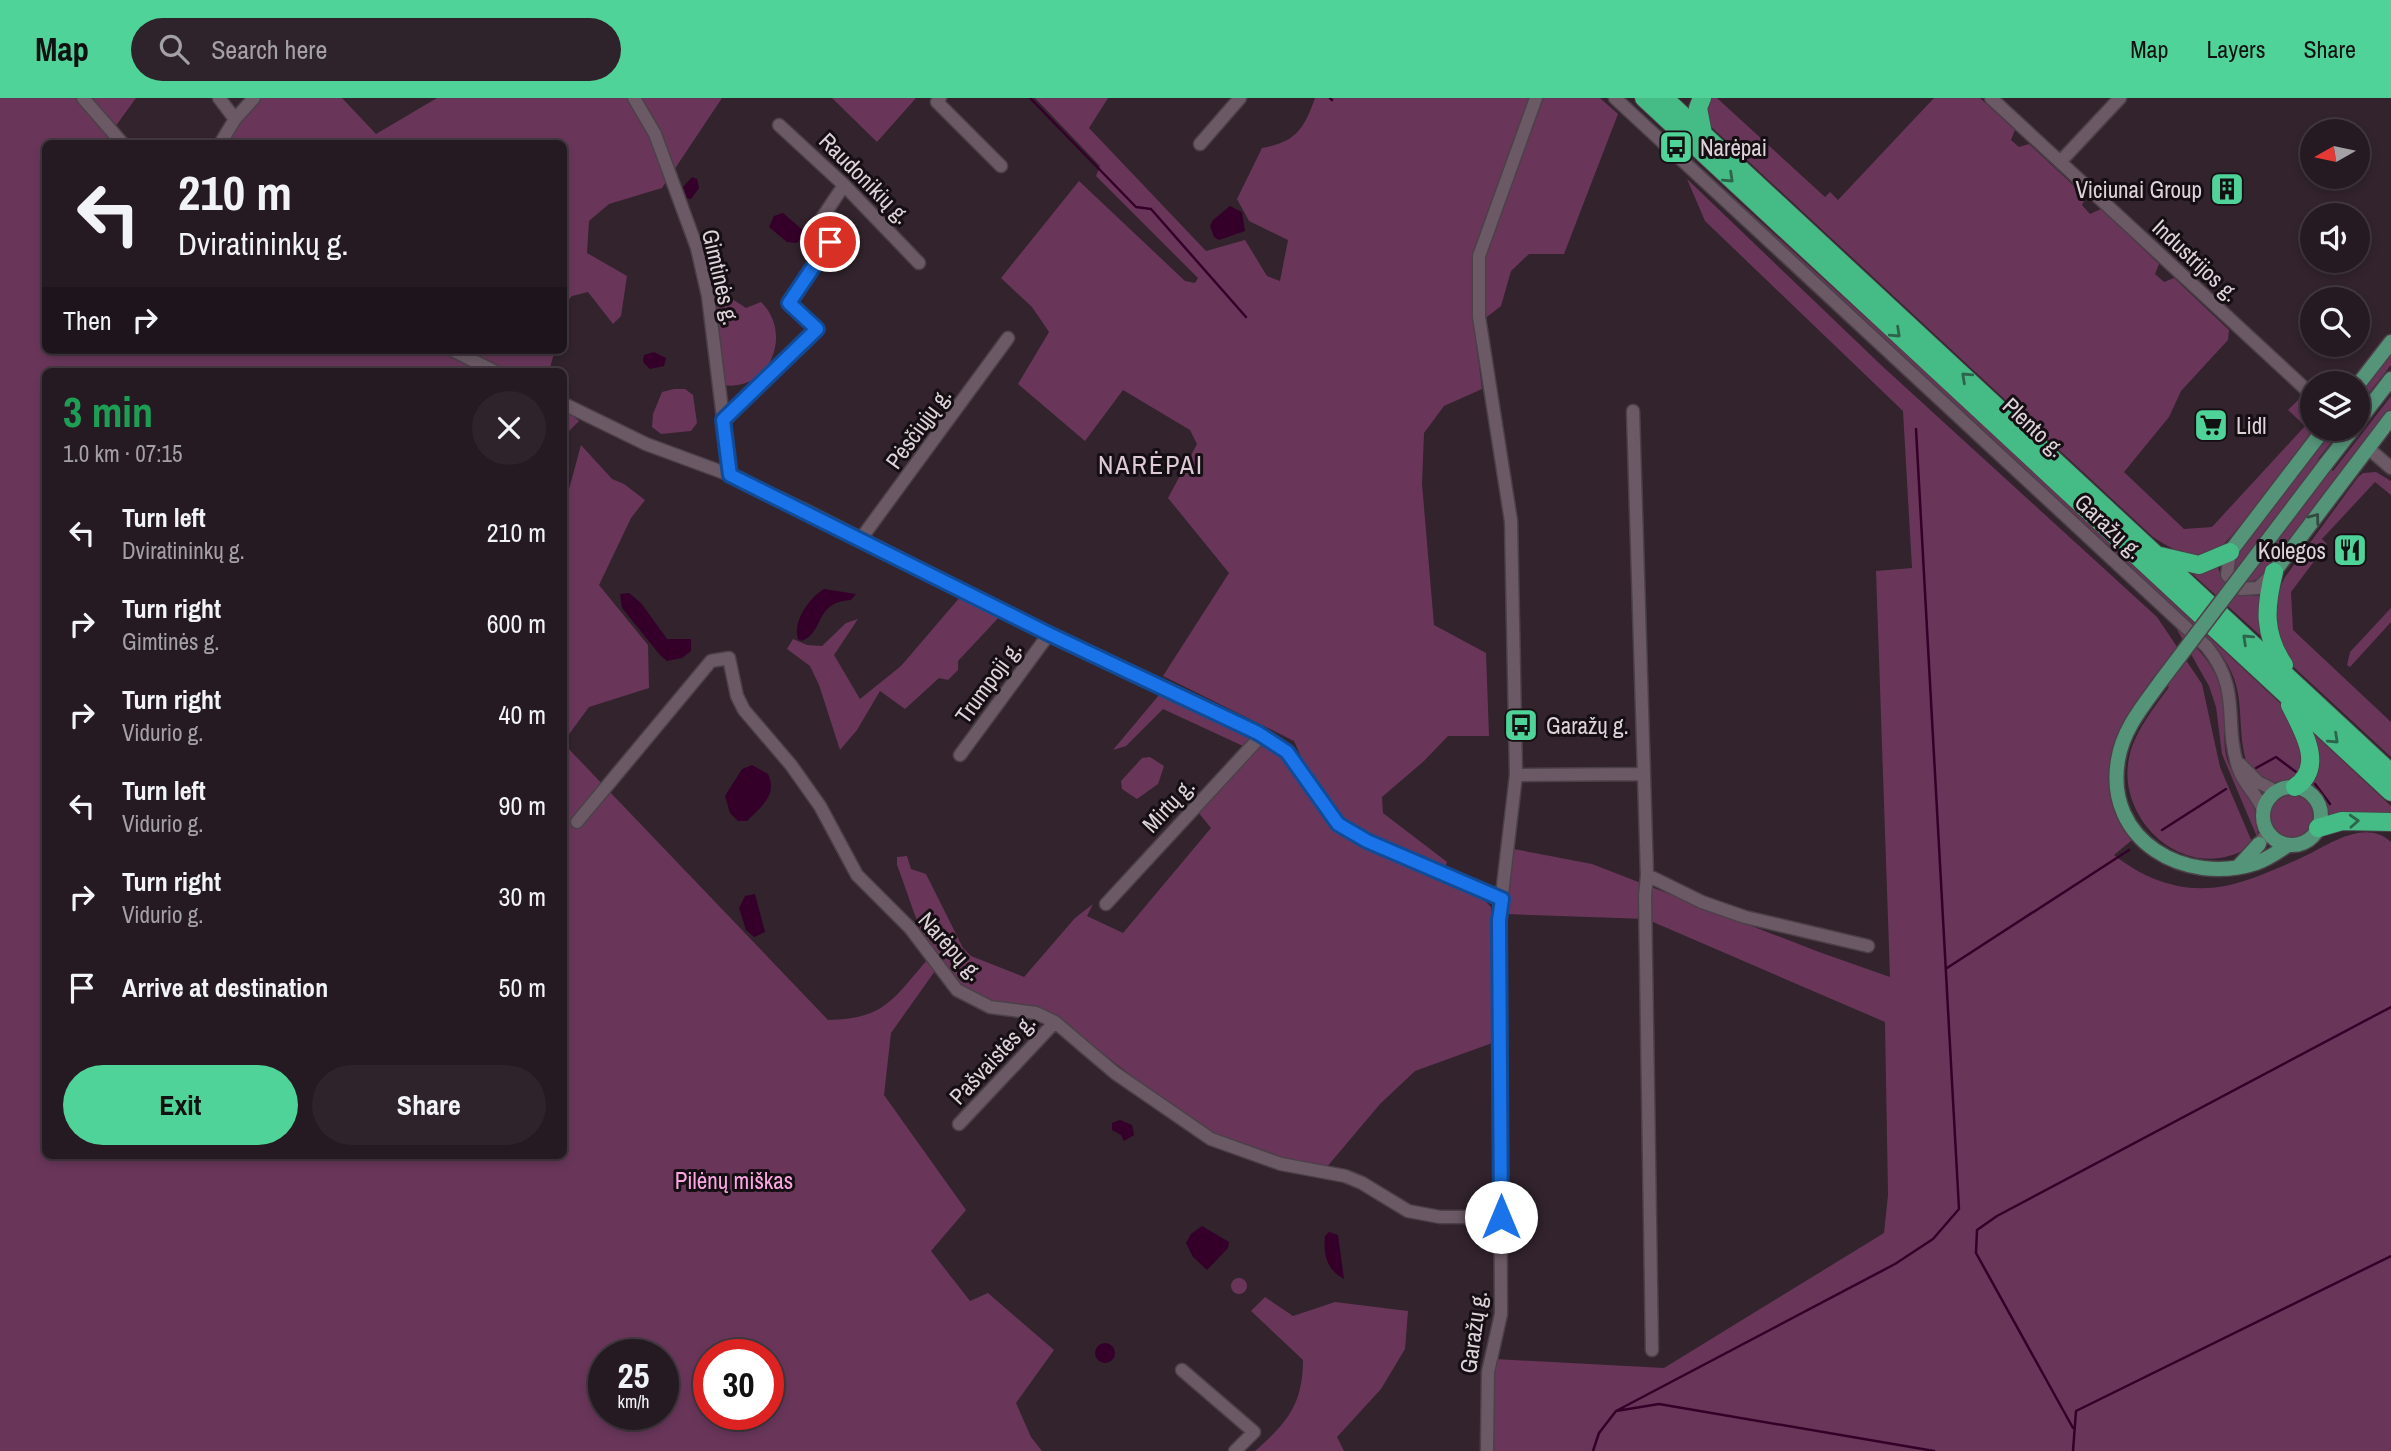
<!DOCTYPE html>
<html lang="en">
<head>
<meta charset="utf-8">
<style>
  :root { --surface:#261a22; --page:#2e232a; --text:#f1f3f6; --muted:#a4a1a5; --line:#423840; --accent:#50d398 }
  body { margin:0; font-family:"Archivo Narrow",sans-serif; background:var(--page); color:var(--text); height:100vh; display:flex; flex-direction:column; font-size:26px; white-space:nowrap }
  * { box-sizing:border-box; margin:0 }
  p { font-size:23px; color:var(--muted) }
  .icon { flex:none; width:38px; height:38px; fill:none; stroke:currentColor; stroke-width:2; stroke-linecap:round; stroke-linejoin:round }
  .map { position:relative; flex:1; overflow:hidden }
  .details { position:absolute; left:42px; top:270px; width:525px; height:791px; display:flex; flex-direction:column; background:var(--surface); border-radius:10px; box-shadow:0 4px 10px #0003,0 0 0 2px var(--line) }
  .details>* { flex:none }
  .hud { position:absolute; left:42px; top:42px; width:525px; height:214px; border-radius:10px; box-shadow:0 4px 10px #0003,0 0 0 2px var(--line); background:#261a22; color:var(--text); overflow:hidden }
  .needle { width:46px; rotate:261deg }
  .tools { position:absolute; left:2300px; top:21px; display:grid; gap:14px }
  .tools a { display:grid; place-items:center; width:70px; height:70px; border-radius:50%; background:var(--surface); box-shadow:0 4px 10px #0003,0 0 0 2px var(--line); font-size:35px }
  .speed { position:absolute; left:588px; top:1241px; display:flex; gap:14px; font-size:35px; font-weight:700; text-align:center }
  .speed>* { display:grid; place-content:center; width:91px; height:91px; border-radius:50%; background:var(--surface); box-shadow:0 4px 10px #0003,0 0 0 2px var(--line); line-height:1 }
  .speed small { font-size:18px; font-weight:400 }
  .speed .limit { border:10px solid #d22; background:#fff; color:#111 }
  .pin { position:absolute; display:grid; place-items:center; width:60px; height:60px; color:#fff; margin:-30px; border:4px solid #fff; border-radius:50%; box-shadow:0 2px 7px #0007 }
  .me { position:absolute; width:77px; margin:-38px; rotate:0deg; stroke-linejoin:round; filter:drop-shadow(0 0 5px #0008) }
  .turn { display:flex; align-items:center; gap:24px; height:147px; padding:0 21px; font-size:32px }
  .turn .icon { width:91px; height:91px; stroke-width:2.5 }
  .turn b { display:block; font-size:49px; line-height:60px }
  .then { display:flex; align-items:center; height:66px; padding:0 21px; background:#0003; gap:14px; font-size:26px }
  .round { display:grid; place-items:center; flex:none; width:74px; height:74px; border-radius:37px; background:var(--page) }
  .head { display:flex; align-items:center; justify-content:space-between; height:119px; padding:0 21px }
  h1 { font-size:42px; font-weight:800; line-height:52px; color:#1e9e55 }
  .primary-button { display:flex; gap:14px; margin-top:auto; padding:14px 21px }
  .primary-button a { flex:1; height:80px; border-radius:42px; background:var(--accent); color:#111; font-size:28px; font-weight:800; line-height:80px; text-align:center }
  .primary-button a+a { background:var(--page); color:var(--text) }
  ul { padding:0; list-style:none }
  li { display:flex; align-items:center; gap:21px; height:91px; padding:0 21px }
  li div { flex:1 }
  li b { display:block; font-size:26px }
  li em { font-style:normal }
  header { display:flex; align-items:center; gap:42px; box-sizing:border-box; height:98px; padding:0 35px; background:var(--accent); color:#111 }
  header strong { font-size:33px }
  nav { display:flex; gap:38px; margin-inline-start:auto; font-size:24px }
  .search { width:490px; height:63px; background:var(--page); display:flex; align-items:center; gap:18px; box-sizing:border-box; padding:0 24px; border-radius:38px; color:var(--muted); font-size:26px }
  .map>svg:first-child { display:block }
  .green { fill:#69365a; fill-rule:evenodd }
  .water { fill:#340029 }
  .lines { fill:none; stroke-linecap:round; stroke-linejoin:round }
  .stream { stroke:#340029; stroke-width:2.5 }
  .minor-casing { stroke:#4c4048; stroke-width:15 }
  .major-casing { stroke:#4c4048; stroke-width:17 }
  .highway-casing { stroke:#4c4048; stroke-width:20 }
  .minor { stroke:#6b5965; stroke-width:12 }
  .major { stroke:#549479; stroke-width:14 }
  .highway { stroke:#45bb86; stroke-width:18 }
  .major-bridge-casing { stroke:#4c4048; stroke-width:17; stroke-linecap:butt }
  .major-bridge { stroke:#549479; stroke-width:14 }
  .oneway { stroke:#2d654c }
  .oneway2 { stroke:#314b41 }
  .route-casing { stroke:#114b97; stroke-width:18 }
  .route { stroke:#1a73e8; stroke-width:12 }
  .labels { text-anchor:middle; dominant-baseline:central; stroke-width:6; stroke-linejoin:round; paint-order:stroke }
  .poi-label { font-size:23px; fill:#ddd3d9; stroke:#150f13; text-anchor:start }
  .street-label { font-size:23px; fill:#ddd3d9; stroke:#150f13 }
  .park-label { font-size:23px; fill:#fda7e2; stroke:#150f13 }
  .quarter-label { font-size:26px; letter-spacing:2px; fill:#decad7; stroke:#150f13 }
</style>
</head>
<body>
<header>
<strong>Map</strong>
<div class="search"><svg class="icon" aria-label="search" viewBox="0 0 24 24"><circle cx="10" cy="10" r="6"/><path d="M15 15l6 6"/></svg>Search here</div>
<nav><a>Map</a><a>Layers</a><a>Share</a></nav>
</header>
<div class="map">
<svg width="2391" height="1353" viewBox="0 0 2391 1353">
  <rect width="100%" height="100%" fill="#32232d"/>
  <path class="green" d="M0 0H78L118 45 46 46V252H215L224 255 227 252H442L485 273H46V1057H564V646L828 922C885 921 893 901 928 861L935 873 891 935 884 997 966 1112 931 1153 970 1203 988 1195 1054 1252 1016 1305 1031 1339 1042 1353H0ZM604 1256H663V1316H604ZM709 1256H768V1316H709Z
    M90 0H136L115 29Z
    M254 0H342L376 36 437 0H722L662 90 609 106 589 123 587 155 627 178 621 218 613 226 588 194 572 198 564 207V46H220Z
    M832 0H916L877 44Z
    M1035 0H1108L1089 30 1206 153 1245 142 1267 178 1280 183 1288 142 1249 123 1237 101 1262 50C1296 44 1304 31 1315 0H1600L1618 16 1564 156H1529L1511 173 1501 208 1474 229 1482 291 1444 308 1424 335 1422 386 1434 527 1486 555 1489 638H1448L1424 663 1382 699 1383 715 1447 764 1444 773 1346 727 1310 679 1294 643 1163 578 1229 475 1168 400 1197 346 1190 332 1123 292 1085 343 1018 286 1049 234 1032 209 1001 180 1079 83 1185 183 1195 185 1198 180 1096 78 1100 68Z
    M1711 0H1717L1825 99 1830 94 1838 102 1934 0H1980L2015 32 2011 42 2019 49 2029 46 2086 99 2082 107 2090 116 2101 111 2159 166 2155 176 2164 184 2174 180 2229 232 2228 242 2181 293 2169 319 2124 374 2184 431 2212 429 2305 328 2288 312 2299 301 2310 302 2314 331C2297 352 2231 446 2214 454 2191 464 2172 451 2153 439L1705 23V11Z
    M1684 54 1953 299 2283 608 2294 622 2305 665 2296 680C2229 702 2246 627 2237 591 2234 577 2227 564 2218 552L1682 56Z
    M1687 81 1881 267 2157 519 2202 586 2220 669 2252 744C2243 755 2234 757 2220 760 2165 768 2118 711 2129 660 2134 634 2154 610 2169 589L2154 578C2112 639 2090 673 2132 742L2114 757C2146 782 2183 796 2225 788 2250 783 2278 770 2301 760 2326 749 2364 719 2391 744V1353H1493L1490 1290 1495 1261 1664 1270 1884 1135 1888 1097 1885 924 1646 821 1505 816 1514 751 1592 766 1819 854 1890 879 1876 473 1912 470 1903 313 1705 123Z
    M729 199 746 210 761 204C794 236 769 295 722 287L713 219 715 201Z
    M452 252H555L549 273H494Z
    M2391 253V267L2357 310V298Z
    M674 291H685L693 297 697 325 691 333 661 336 652 329 653 316 662 294Z
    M2391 298V311L2264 478 2248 485 2235 478 2232 461 2332 331H2342L2318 361 2333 373Z
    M564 311 579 323 564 338Z
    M581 347 612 381 624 386 645 402 631 420 599 487 648 547 649 590 589 609 564 643V398L568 395Z
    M2376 374 2391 383V397L2375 384 2322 441 2327 446 2291 494 2293 532 2391 624V659L2286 562 2289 558C2273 533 2271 506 2285 479L2358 379 2363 375Z
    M2218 469C2224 492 2237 501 2261 497L2265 542 2187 471Z
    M961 498 1001 517 958 563V572L948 582 939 580 905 611 880 593 857 632 840 652 819 587 810 568 787 551 793 541 807 547 822 548 846 525 858 521 834 557 860 601 901 568Z
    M2391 510V524L2350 569 2347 567 2350 554Z
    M2175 528C2205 558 2223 573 2224 618 2225 633 2223 647 2227 661 2237 692 2262 702 2257 739L2222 656 2216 609 2209 588Z
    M1159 597C1195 613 1243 625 1274 651 1301 673 1319 725 1349 741 1385 759 1467 779 1491 809L1495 944 1415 973 1380 1006 1326 1070C1283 1062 1238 1054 1200 1030 1159 1004 1123 967 1081 941 1040 916 976 908 945 873 921 845 910 800 897 767V759L907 758 911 771 926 776 963 850 971 858 1024 879 1075 820 1093 806 1087 818 1123 835 1211 730 1198 714 1186 710 1243 648 1163 611 1126 648 1113 652Z
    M2314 636 2391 708V718H2327C2326 704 2321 692 2307 687L2311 637Z
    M1150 659 1164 668 1158 686 1137 701 1122 691 1121 683 1142 660Z
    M2269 718a22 22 0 1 1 44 0a22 22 0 1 1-44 0Z
    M1231 1188a8 8 0 1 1 16 0a8 8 0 1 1-16 0Z
    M1265 1199 1293 1218 1335 1204 1408 1213 1405 1251 1381 1291 1337 1339 1344 1353H1255C1287 1325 1303 1306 1303 1262L1251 1213Z"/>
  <path class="water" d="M692 79 697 81 699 90 691 101 687 100 683 89Z
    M1230 108 1242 114 1245 133 1219 142 1214 139 1210 128 1213 122Z
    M783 115 805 134 797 145 787 144 769 129 774 118Z
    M654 254 666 260 664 268 650 271 643 264 644 257Z
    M824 491 856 496 851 502C814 504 825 534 802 543L798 541C792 524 810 499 824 491Z
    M629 495 641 505 667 541H691V553L682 560 667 563 660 557 622 510 620 496Z
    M752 667 768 676C778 697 761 709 747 723H738L730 715 725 698 742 671Z
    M755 796 765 834 754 839 746 832 739 810 745 798Z
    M1120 1022 1132 1027 1134 1037 1124 1043 1121 1037 1112 1032V1025Z
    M1202 1128 1229 1144 1228 1150 1207 1172 1193 1159 1186 1145 1191 1136Z
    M1329 1134 1338 1137 1344 1181C1327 1172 1323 1157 1325 1138Z
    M1095 1255a10 10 0 1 1 20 0a10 10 0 1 1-20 0Z"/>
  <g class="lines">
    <path class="stream" d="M1030 0 1136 109 1151 111 1246 219
      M1330 0 1332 2
      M2256 670 2276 659 2296 674
      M2315 686 2330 706
      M2162 732 2226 691
      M1947 870 2129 752
      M1616 1313 1895 1166 1933 1141 1959 1111 1916 331
      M2073 1330 1976 1155 1977 1132 1997 1118 2391 909
      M1593 1353 1599 1335 1616 1313 1659 1306 1934 1353
      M2073 1353 2076 1313 2391 1158"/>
    <g class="minor-casing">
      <path id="minor" d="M83 0 123 46
        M219 0 235 21 220 46
        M634 0 655 36 697 150 708 198 730 377
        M940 0 937 4 1001 68
        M1615 0 2207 549C2242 593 2223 622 2238 669 2243 686 2257 696 2263 712
        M1991 0 2312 297
        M235 21 254 0
        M779 27 844 87 919 165
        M1200 46 1240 0
        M2060 64 2120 0
        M452 252 494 273
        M564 306 646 346 730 377 803 411 1049 536 1258 635 1287 654 1338 726 1367 743 1502 801
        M1633 313 1647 777 1645 798 1652 1252
        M723 322 817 231 789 205 830 144 816 129 844 87
        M2368 350 2391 370
        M860 442 1008 240
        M2230 454 2227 477 2241 491 2258 490 2274 474
        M960 657 1049 536
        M2240 666 2258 684 2276 693
        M1516 677 1643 676
        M577 724 711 563 729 560 737 598 744 612 791 667 820 708 857 777 910 830 957 892 990 909 1036 915 1055 924 1115 975 1211 1041 1281 1066 1345 1078 1362 1085 1408 1113 1440 1119H1501
        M2259 746 2268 734
        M1647 777 1702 804 1745 819 1868 848
        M1106 806 1262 637
        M959 1026 1055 924
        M1182 1272 1254 1334 1235 1353
        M1487 1353 1488 1274 1501 1216 1499 822 1516 677 1511 423 1479 219V158L1536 0"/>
    </g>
    <g class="major-casing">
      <path id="major" d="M2357 288 2391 244
        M2357 325 2391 281
        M2325 367 2353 331
        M2230 454 2324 331
        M2274 474 2391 320
        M2161 583C2143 608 2123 631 2118 662 2104 743 2186 788 2256 765 2268 761 2278 754 2288 747
        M2263 718a29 29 0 1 1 58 0a29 29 0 1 1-58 0Z
        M2239 768 2259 746"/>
    </g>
    <g class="highway-casing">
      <path id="highway" d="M1644 0 2391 694
        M1664 0 2391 675
        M1702 0 1698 10 1703 36
        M2160 458 2199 467 2230 454
        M2274 474C2265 509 2263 536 2284 567
        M2290 607C2302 631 2326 669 2295 689
        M2318 730 2342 723 2391 724"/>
    </g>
    <use href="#minor" class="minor"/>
    <use href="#major" class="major"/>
    <use href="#highway" class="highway"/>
    <g class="major-bridge-casing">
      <path id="major-bridge" d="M2161 583 2325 367"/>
    </g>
    <use href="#major-bridge" class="major-bridge"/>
  </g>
  <defs><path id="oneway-chevron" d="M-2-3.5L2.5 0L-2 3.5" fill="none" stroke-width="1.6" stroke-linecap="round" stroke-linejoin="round" transform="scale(1.75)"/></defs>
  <g class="oneway">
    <use href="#oneway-chevron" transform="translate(1729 80) rotate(43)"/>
    <use href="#oneway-chevron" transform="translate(1896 235) rotate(43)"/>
    <use href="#oneway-chevron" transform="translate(1966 279) rotate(-137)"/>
    <use href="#oneway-chevron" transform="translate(2247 541) rotate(-137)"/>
    <use href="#oneway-chevron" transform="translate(2334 641) rotate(43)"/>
    <use href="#oneway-chevron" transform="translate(2354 723) rotate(-3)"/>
  </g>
  <use class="oneway2" href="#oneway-chevron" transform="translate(2315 420) rotate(-53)"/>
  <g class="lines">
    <g class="route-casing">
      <path id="route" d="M830 144 789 205 817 231 723 322 730 377 1049 536 1258 635 1287 654 1338 726 1367 743 1502 801 1499 822 1501 1119"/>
    </g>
    <use href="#route" class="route"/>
  </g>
  <defs>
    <g id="bus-square" transform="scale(1.75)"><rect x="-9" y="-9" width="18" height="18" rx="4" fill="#50d398" stroke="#150f13"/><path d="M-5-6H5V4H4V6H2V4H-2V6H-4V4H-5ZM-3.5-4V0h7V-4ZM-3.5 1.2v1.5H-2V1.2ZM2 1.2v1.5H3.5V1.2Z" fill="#111"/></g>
    <g id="building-square" transform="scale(1.75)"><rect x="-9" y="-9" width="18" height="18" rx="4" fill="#50d398" stroke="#150f13"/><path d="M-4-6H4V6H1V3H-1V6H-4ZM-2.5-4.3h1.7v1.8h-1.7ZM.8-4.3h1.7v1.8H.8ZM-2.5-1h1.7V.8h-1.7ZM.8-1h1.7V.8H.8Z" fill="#111"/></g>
    <g id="supermarket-square" transform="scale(1.75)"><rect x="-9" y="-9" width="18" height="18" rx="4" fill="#50d398" stroke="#150f13"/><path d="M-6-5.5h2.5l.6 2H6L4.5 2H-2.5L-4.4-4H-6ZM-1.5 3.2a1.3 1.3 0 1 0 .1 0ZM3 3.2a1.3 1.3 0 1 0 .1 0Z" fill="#111"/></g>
    <g id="restaurant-square" transform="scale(1.75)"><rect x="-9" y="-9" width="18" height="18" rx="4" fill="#50d398" stroke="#150f13"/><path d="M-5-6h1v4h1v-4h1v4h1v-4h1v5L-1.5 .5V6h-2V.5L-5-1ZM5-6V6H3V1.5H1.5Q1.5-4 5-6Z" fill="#111"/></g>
  </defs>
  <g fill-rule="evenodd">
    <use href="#bus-square" x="1676" y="49"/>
    <use href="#building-square" x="2227" y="91"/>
    <use href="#supermarket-square" x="2211" y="327"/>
    <use href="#restaurant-square" x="2350" y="452"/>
    <use href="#bus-square" x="1521" y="627"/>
  </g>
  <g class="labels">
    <g class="poi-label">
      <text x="1700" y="49">Narėpai</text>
      <text x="2202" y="91" text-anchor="end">Viciunai Group</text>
      <text x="2236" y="327">Lidl</text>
      <text x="2326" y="452" text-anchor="end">Kolegos</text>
      <text x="1546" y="627">Garažų g.</text>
    </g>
    <g class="street-label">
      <text transform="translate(865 80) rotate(45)">Raudonikių g.</text>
      <text transform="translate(2196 162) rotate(43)">Industrijos g.</text>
      <text transform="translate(721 179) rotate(77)">Gimtinės g.</text>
      <text transform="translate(2034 329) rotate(43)">Plento g.</text>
      <text transform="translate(918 330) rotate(-54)">Pėsčiųjų g.</text>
      <text transform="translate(2109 428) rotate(43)">Garažų g.</text>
      <text transform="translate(988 584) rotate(-54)">Trumpoji g.</text>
      <text transform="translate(1168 707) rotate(-47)">Mirtų g.</text>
      <text transform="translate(951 848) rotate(48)">Narėpų g.</text>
      <text transform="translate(992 961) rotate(-47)">Pašvaistės g.</text>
      <text transform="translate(1473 1234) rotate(-82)">Garažų g.</text>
    </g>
    <g class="park-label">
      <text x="734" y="1082">Pilėnų miškas</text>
    </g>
    <g class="quarter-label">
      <text x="1151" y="366">NARĖPAI</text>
    </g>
  </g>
</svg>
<div class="tools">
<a><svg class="needle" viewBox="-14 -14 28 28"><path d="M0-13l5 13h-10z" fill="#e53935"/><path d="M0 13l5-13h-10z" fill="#a4a1a5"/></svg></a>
<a><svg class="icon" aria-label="sound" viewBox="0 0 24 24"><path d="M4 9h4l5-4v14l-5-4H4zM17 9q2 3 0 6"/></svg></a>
<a><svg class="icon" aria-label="search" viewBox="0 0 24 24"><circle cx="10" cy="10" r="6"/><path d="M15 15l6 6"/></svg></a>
<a><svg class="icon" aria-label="layers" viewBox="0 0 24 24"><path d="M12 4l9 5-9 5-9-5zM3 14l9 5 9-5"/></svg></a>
</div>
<div class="speed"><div>25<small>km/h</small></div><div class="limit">30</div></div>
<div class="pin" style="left:830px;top:144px;background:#d93025"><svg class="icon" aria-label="arrive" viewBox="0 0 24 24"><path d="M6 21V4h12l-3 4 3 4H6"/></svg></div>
<svg class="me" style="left:1501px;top:1119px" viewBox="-20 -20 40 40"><circle r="19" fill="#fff"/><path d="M0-13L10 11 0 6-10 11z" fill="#1a73e8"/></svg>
<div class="hud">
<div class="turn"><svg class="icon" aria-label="left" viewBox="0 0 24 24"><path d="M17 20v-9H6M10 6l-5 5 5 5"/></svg><div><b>210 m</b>Dviratininkų g.</div></div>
<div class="then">Then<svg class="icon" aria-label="right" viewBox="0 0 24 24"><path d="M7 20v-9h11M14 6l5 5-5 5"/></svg></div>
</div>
<section class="details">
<div class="head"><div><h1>3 min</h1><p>1.0 km · 07:15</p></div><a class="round"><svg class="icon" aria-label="close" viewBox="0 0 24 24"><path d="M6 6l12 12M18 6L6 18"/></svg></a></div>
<ul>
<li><svg class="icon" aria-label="left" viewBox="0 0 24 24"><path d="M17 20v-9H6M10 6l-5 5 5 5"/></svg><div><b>Turn left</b><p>Dviratininkų g.</p></div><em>210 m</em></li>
<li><svg class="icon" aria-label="right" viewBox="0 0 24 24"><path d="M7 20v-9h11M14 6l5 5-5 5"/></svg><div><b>Turn right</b><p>Gimtinės g.</p></div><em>600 m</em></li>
<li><svg class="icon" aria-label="right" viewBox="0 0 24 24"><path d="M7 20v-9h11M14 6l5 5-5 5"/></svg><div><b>Turn right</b><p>Vidurio g.</p></div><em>40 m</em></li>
<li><svg class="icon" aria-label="left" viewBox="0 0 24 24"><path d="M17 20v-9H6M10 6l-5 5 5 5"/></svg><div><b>Turn left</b><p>Vidurio g.</p></div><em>90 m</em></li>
<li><svg class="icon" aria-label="right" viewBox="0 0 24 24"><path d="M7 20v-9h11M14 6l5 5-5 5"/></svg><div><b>Turn right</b><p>Vidurio g.</p></div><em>30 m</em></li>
<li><svg class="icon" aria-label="arrive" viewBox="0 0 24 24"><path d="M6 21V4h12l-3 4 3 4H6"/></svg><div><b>Arrive at destination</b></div><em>50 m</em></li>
</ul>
<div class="primary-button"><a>Exit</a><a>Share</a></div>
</section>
</div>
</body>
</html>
